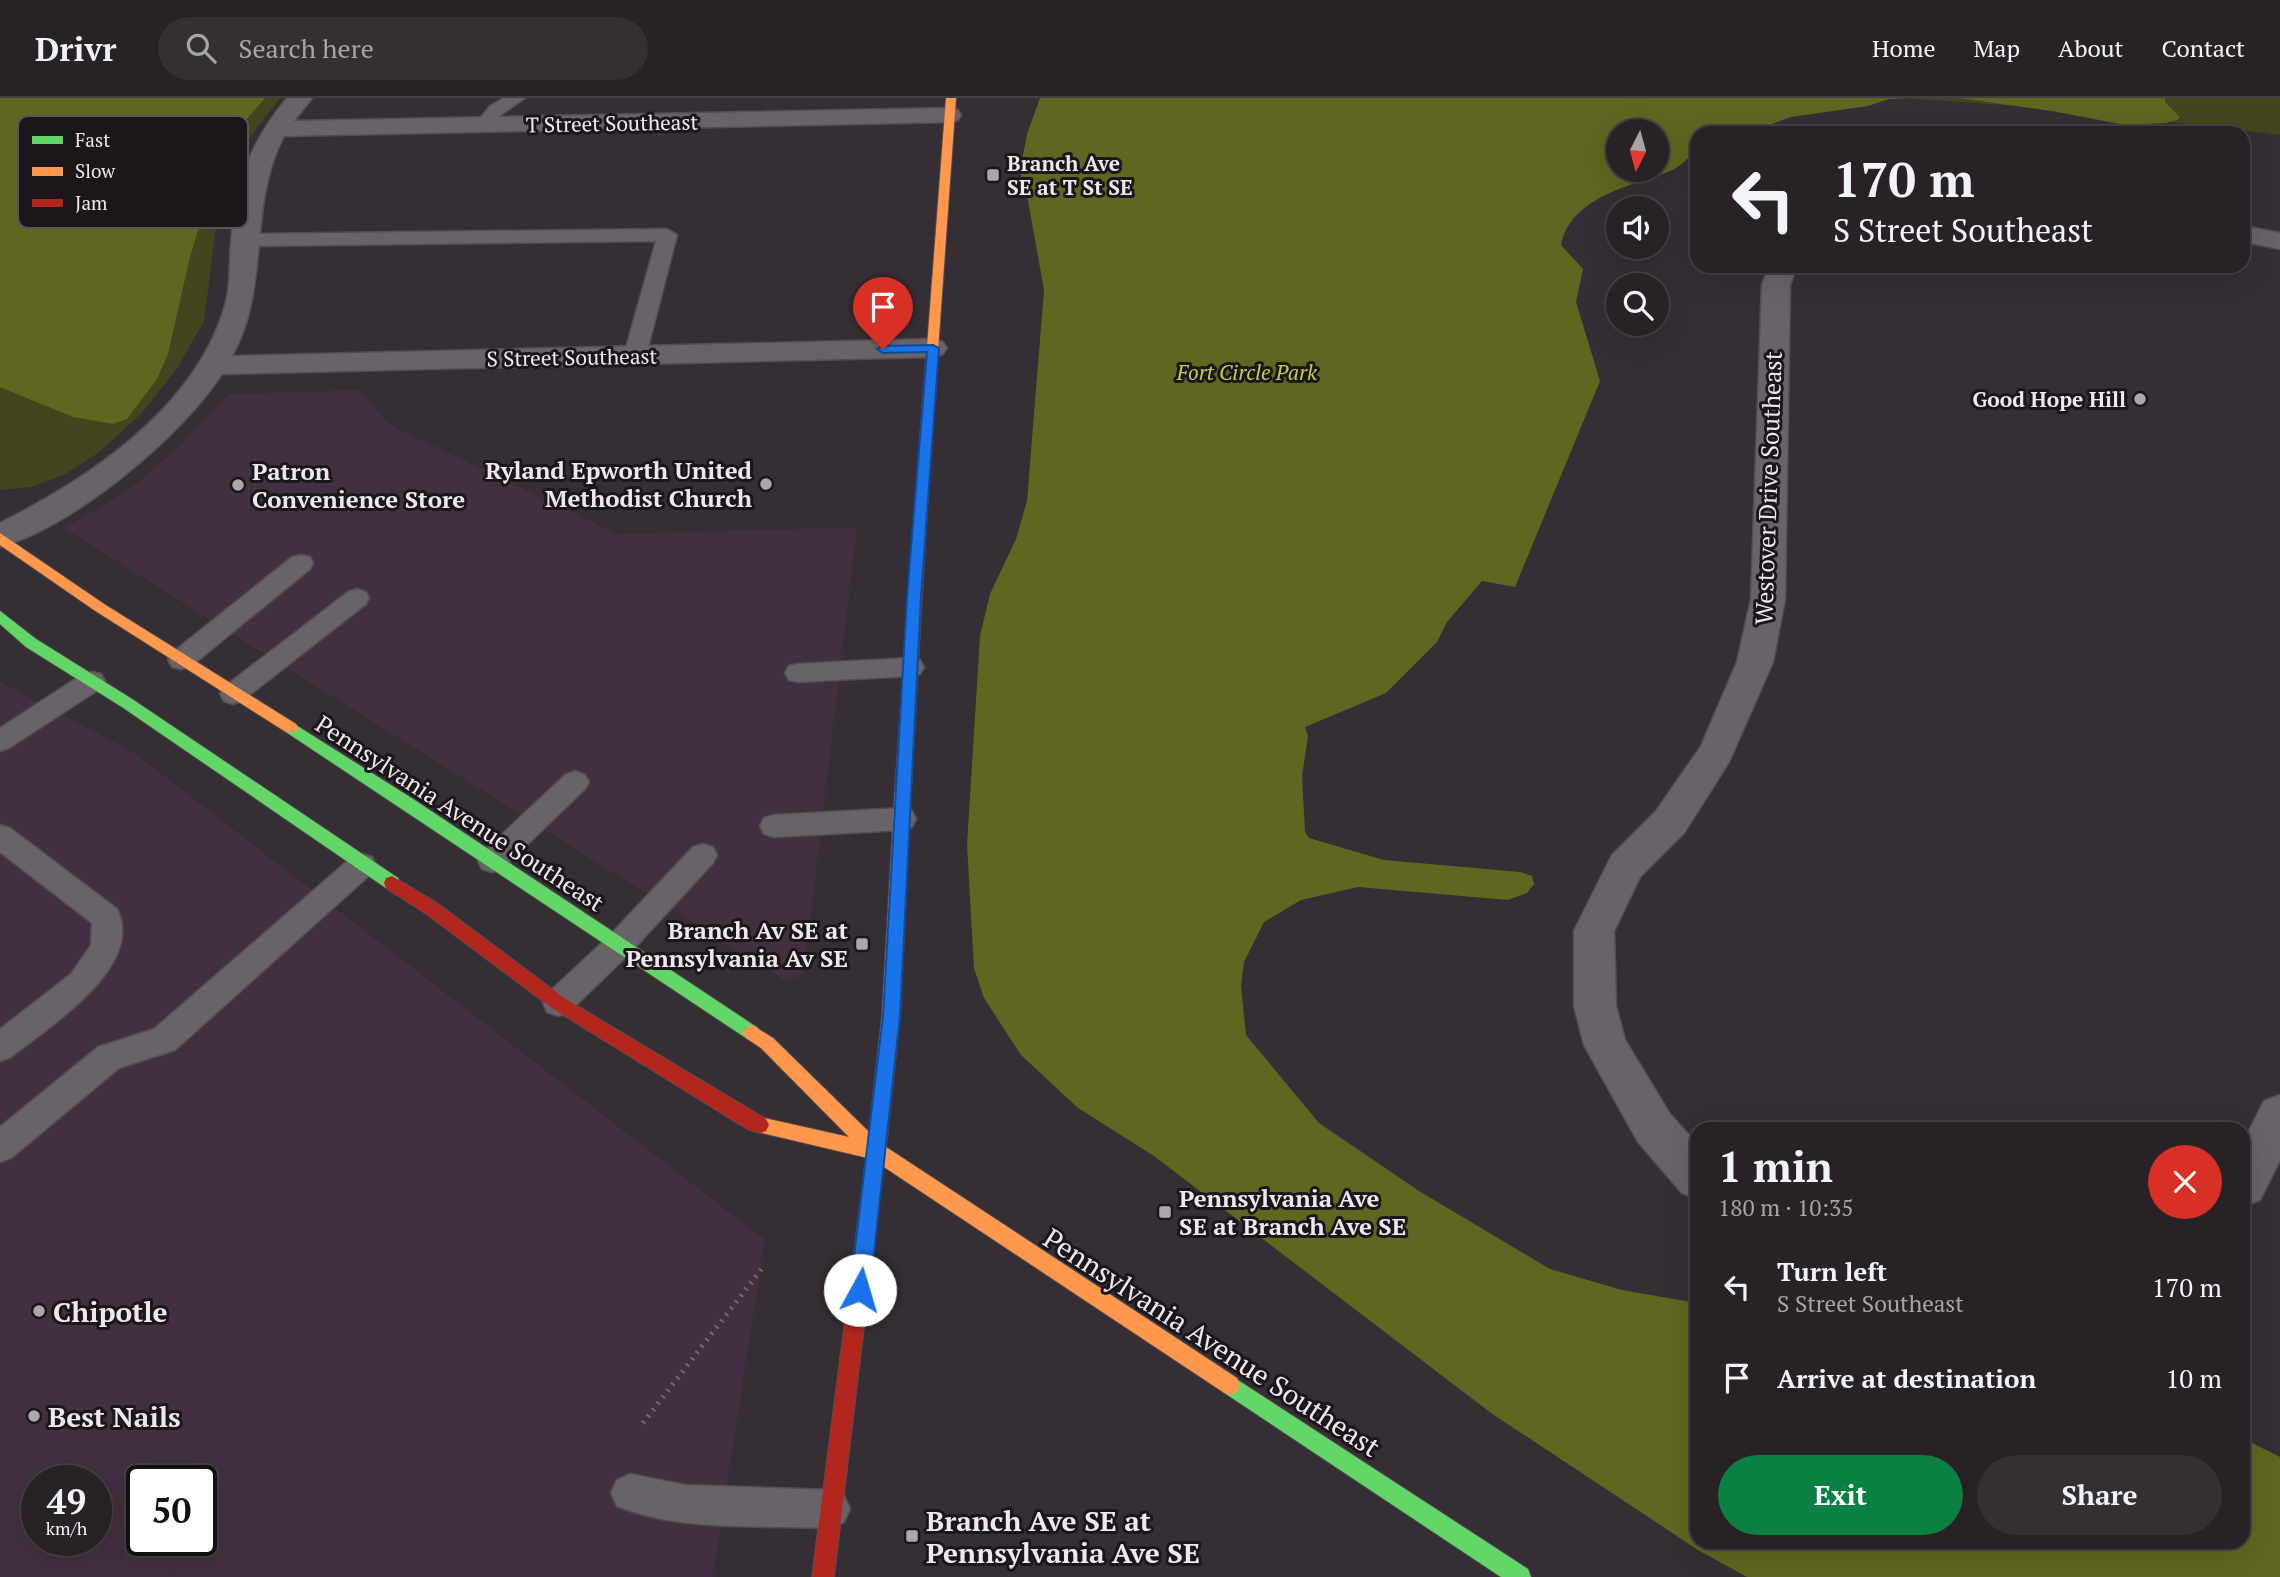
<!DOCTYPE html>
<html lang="en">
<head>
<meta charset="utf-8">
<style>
  :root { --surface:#282227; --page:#342f33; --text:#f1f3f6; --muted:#a5a4a7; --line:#443f44; --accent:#0b8043 }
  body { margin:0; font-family:"PT Serif",serif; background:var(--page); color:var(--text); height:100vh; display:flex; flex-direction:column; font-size:26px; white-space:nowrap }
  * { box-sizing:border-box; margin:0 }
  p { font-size:23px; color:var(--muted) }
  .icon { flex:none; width:38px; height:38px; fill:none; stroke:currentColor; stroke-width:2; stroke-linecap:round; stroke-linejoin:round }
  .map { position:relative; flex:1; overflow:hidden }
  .panel { position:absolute; left:1690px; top:1024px; width:560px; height:427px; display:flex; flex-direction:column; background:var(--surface); border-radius:21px; box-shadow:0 7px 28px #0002,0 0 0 2px var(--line) }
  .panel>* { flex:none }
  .top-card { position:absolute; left:1690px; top:28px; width:560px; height:147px; border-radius:21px; box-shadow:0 7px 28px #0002,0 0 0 2px var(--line); background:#282227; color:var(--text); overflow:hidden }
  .needle { width:46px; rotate:186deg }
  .controls { position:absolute; left:1606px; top:21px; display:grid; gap:14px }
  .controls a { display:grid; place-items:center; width:63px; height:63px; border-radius:50%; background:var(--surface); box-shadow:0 7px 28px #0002,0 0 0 2px var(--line); font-size:35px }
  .speed { position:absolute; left:21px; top:1367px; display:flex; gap:14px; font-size:35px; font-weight:700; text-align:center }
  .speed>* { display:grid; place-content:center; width:91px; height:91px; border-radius:50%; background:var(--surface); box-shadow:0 7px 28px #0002,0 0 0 2px var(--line); line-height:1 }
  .speed small { font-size:18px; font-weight:400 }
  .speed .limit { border:4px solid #111; border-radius:10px; background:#fff; color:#111 }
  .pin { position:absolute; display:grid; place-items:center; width:60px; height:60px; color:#fff; margin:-72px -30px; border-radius:50% 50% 50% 0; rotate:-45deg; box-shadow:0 0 7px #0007 }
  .pin .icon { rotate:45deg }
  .me { position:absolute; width:77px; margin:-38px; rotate:6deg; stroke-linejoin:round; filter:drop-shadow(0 0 5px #0008) }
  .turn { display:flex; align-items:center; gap:24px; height:147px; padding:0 28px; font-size:32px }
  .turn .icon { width:91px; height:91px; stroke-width:2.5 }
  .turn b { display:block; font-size:49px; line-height:60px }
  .round { display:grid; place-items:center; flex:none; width:74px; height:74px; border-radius:37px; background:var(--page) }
  .head { display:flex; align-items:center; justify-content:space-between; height:119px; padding:0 28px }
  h1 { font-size:42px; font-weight:700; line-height:52px }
  .primary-button { display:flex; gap:14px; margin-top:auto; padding:14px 28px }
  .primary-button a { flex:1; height:80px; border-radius:42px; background:var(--accent); color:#fff; font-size:28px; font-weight:700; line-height:80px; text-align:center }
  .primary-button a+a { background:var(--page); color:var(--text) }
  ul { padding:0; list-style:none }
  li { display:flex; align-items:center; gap:21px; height:91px; padding:0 28px }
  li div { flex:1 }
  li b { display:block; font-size:26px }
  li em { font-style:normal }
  header { display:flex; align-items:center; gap:42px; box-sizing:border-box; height:98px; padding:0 35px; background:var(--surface); border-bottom:2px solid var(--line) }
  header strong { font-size:33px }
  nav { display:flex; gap:38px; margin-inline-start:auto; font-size:24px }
  .search { width:490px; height:63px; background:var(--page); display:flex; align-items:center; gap:18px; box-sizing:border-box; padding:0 24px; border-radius:38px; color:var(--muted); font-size:26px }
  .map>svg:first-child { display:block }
  .built { fill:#413140; fill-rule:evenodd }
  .green { fill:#42451d }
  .forest { fill:#606620; fill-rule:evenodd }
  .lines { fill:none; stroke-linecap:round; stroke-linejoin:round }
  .lane-casing { stroke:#534d52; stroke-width:3 }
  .street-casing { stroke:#534d52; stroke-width:3 }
  .fast-casing { stroke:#534d52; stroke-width:2 }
  .slow-casing { stroke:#534d52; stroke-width:2 }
  .jam-casing { stroke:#534d52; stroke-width:2 }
  .path { stroke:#6e6a6e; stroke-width:5; stroke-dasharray:2 6; stroke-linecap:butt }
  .lane { fill:#686368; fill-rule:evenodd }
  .street { fill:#686368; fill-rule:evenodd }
  .fast { fill:#63d668; fill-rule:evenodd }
  .slow { fill:#ff974d; fill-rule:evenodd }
  .jam { fill:#b3261e; fill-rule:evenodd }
  .route { fill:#1a73e8; stroke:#114b97; stroke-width:2 }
  .poi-dot { fill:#aea6ad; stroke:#1c161b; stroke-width:2.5 }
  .labels { text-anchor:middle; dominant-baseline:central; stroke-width:6; stroke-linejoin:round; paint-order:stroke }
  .far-street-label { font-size:21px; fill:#efe6ee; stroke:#1c161b }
  .far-poi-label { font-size:21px; font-weight:bold; fill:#efe6ee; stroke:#1c161b; text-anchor:start }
  .far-park-label { font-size:21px; font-style:italic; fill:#c2cf44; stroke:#1c161b }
  .poi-label { font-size:24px; font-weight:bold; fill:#efe6ee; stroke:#1c161b; text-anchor:end }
  .street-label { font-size:24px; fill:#efe6ee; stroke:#1c161b }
  .near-poi-label { font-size:28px; font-weight:bold; fill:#efe6ee; stroke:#1c161b; text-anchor:start }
  .near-street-label { font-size:28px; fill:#efe6ee; stroke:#1c161b }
  .key { fill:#1c161b; stroke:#5b545a; stroke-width:2 }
  .key-label { font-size:19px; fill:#efe6ee }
</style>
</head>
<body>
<header>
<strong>Drivr</strong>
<div class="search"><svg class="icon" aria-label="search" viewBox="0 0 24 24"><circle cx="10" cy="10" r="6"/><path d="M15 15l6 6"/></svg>Search here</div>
<nav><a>Home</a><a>Map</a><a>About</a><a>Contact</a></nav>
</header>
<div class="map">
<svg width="2280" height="1479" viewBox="0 0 2280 1479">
  <rect width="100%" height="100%" fill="#352e34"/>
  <path class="built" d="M359 292 390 327 617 436 857 429 804 876 786 883 64 430 129 392 182 346 228 296Z
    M0 584 133 654 765 1142 713 1479H0ZM37 1382H96V1442H37ZM142 1382H201V1442H142Z"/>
  <path class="green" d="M0 0H280L223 74 204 223 178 269 142 315 98 355 64 377 30 389 0 392Z
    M1903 0H2280V37L2064 11Z"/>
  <path class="forest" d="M0 0H265L233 37 217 69 190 159 168 256 157 281 127 321 113 326 73 319 0 289Z
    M1040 0H1909L1889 1 1868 8 1791 19 1747 35H1698L1697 56C1685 59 1682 69 1670 73 1632 88 1571 98 1561 147L1583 171 1576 204 1600 283 1515 489 1482 483 1447 524 1437 544 1386 595 1305 629 1308 638 1302 678 1305 734 1309 740 1384 762 1520 774 1532 778 1534 786 1527 795 1508 802 1358 789 1301 802 1264 824 1244 864 1241 888 1246 937 1319 1025 1419 1093 1550 1171 1622 1192 1697 1205 1698 1444H2244V1341L2280 1359V1479H1747L1698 1452 1491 1315 1154 1058 1078 1010 1021 957 984 900 974 870 967 747 980 538 990 496 1016 441 1027 403 1044 192 1027 97 1020 74 1027 36ZM1619 33H1657V72H1619Z
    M1959 0H2165V4L2180 19 2177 22 2166 25 2125 27 2052 13Z"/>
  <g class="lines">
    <g class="lane-casing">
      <path id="lane" d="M504 0H525L502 16 489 32H477L474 28 490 8Z
        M667 131 677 137 646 257 642 261H628L624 257 656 143 244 148 234 142 244 136Z
        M301 457 310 459 313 465 310 471 190 569 181 571 172 569 168 562 172 555 292 459Z
        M357 491 366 494 369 500 366 506 242 603 233 606 224 603 220 596 224 589 348 494Z
        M911 560 920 562 924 569 920 576 911 578 798 584 789 582 785 575 789 568 798 566Z
        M92 574 101 576 105 583 101 590 9 650 0 653V630L83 576Z
        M575 673 585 677 589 684 585 691 502 771 492 774 482 771 478 763 482 755 565 677Z
        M902 710 912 713 916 721 912 729 902 732 774 739 764 736 760 728 764 720 774 717Z
        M0 727 10 730 117 811C146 869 48 929 11 959L0 963V931L71 876 91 847 92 825 0 754Z
        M703 746 713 749 717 757 713 765 629 856 569 914 558 918 547 914 543 905 547 896 609 838 693 749Z
        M362 756 372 759 376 767 372 775 175 952 119 970 11 1060 0 1064V1029L98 949 154 931 352 759Z
        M630 1376 685 1387 831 1392 844 1398 850 1411 844 1424 831 1430C764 1427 680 1434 617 1408L611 1395 617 1382Z"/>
    </g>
    <g class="street-casing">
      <path id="street" d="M287 0H312L294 23 949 10 958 12 961 17 958 22 949 24 284 38C247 108 271 189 232 258L933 241 943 244 947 250 943 256 933 259 222 276C181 339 73 429 0 449V425C92 379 198 308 226 204 231 185 229 164 231 145 236 85 249 46 287 0Z
        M2244 128 2280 135V151L2244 144Z
        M1769 168H1797L1790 187 1785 501 1773 564 1729 664 1684 735 1640 779 1614 833 1616 908 1625 942 1670 1016 1698 1047V1101L1682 1095 1638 1044 1584 947 1574 908V833L1612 757 1656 713 1701 648 1737 564 1751 501 1762 187Z
        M2280 997V1062L2260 1102 2244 1108V1043L2264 1003Z"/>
    </g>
    <g class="fast-casing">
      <path id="fast" d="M0 513 36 541 132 601 398 780 400 785 398 790H386L122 609 26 549 0 526Z
        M291 624 413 701 758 930 761 935 758 940 752 943 746 940 286 634 284 630 286 626Z
        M1230 1277 1528 1471 1531 1479H1501L1223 1294 1220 1287 1223 1280Z"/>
    </g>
    <g class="slow-casing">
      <path id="slow" d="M946 0H956L928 393 922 397 916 393Z
        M0 435 104 506 296 626 298 630 296 634H286L94 512 0 447Z
        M903 685 911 691 900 918 886 1049 1237 1280 1240 1287 1237 1294 1230 1297 1223 1294 872 1061 754 1033 751 1027 754 1021 760 1019 849 1039 761 950 746 940 743 935 746 930 752 927 773 940 869 1034 882 918 895 691Z"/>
    </g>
    <g class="jam-casing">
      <path id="jam" d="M922 389 928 393 911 691 903 697 895 691 916 393Z
        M392 778 437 805 564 900 766 1021 769 1027 766 1033 760 1035 747 1031 552 910 425 815 386 790 384 785 386 780Z
        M876 1045 882 1047 885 1053 834 1479H812L867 1053 870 1047Z"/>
    </g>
    <path class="path" d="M643 1325 763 1169"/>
    <use href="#lane" class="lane"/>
    <use href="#street" class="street"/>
    <use href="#fast" class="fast"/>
    <use href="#slow" class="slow"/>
    <use href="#jam" class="jam"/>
  </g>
  <path class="route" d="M933 247 939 250 921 499 900 918 870 1192 867 1199 860 1202 853 1199 850 1192 883 918 907 499 927 254 883 255 877 251 883 248Z"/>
  <g class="poi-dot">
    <rect x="986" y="70" width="14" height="14" rx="3.5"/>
    <circle cx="2140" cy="301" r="7"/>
    <circle cx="766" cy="386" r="7"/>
    <circle cx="238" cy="387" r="7"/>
    <rect x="855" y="839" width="14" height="14" rx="3.5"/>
    <rect x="1158" y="1107" width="14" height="14" rx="3.5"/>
    <circle cx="39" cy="1213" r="7"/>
    <circle cx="34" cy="1318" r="7"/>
    <rect x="905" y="1431" width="14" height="14" rx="3.5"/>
  </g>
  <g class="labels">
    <g class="far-street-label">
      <text transform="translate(612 25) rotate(-1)">T Street Southeast</text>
      <text transform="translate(572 259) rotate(-1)">S Street Southeast</text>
    </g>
    <g class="far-poi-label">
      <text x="1007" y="65">Branch Ave<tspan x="1007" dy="24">SE at T St SE</tspan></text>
      <text x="2126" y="301" text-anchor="end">Good Hope Hill</text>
    </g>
    <g class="far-park-label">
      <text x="1247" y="274">Fort Circle Park</text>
    </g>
    <g class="poi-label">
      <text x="752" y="372">Ryland Epworth United<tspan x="752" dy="28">Methodist Church</tspan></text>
      <text x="252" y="373" text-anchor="start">Patron<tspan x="252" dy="28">Convenience Store</tspan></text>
      <text x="848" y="832">Branch Av SE at<tspan x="848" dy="28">Pennsylvania Av SE</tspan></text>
      <text x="1179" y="1100" text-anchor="start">Pennsylvania Ave<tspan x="1179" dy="28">SE at Branch Ave SE</tspan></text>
    </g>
    <g class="street-label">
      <text transform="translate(1768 390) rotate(-88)">Westover Drive Southeast</text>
      <text transform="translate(460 715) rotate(33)">Pennsylvania Avenue Southeast</text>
    </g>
    <g class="near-poi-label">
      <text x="53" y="1213">Chipotle</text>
      <text x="48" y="1318">Best Nails</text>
      <text x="926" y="1422">Branch Ave SE at<tspan x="926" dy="32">Pennsylvania Ave SE</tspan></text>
    </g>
    <g class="near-street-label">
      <text transform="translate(1212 1244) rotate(33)">Pennsylvania Avenue Southeast</text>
    </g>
  </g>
  <rect x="18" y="18" width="230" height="112" rx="10" class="key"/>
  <rect x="32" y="38" width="31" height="8" fill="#63d668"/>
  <rect x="32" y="69" width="31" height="9" fill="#ff974d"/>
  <rect x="32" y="101" width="31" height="8" fill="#b3261e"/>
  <g class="key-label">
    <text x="75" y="49">Fast</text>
    <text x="75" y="80">Slow</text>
    <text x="75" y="112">Jam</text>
  </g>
</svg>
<div class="controls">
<a><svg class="needle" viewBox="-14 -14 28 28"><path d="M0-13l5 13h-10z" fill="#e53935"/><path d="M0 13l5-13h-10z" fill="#a5a4a7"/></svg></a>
<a><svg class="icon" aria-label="sound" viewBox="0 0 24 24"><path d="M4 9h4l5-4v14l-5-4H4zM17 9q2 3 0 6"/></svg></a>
<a><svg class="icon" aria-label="search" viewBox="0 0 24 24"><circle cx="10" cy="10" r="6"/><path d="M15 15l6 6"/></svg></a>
</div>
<div class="speed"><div>49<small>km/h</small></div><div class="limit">50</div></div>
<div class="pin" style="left:883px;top:251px;background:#d93025"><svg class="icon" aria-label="arrive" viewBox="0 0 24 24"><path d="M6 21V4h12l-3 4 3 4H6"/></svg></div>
<svg class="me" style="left:860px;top:1192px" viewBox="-20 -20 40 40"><circle r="19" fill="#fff"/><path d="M0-13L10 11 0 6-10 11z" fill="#1a73e8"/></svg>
<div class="top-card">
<div class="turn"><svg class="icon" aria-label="left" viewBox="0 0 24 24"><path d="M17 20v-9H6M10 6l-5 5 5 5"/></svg><div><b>170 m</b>S Street Southeast</div></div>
</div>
<section class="panel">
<div class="head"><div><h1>1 min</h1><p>180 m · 10:35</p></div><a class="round" style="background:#d93025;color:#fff"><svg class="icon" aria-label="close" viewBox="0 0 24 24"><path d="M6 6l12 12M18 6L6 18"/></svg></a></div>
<ul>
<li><svg class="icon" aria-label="left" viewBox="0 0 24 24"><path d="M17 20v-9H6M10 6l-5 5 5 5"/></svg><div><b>Turn left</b><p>S Street Southeast</p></div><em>170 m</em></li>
<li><svg class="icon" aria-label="arrive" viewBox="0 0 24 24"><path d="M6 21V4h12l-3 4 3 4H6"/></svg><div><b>Arrive at destination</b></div><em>10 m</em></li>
</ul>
<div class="primary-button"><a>Exit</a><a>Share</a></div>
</section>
</div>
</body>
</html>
